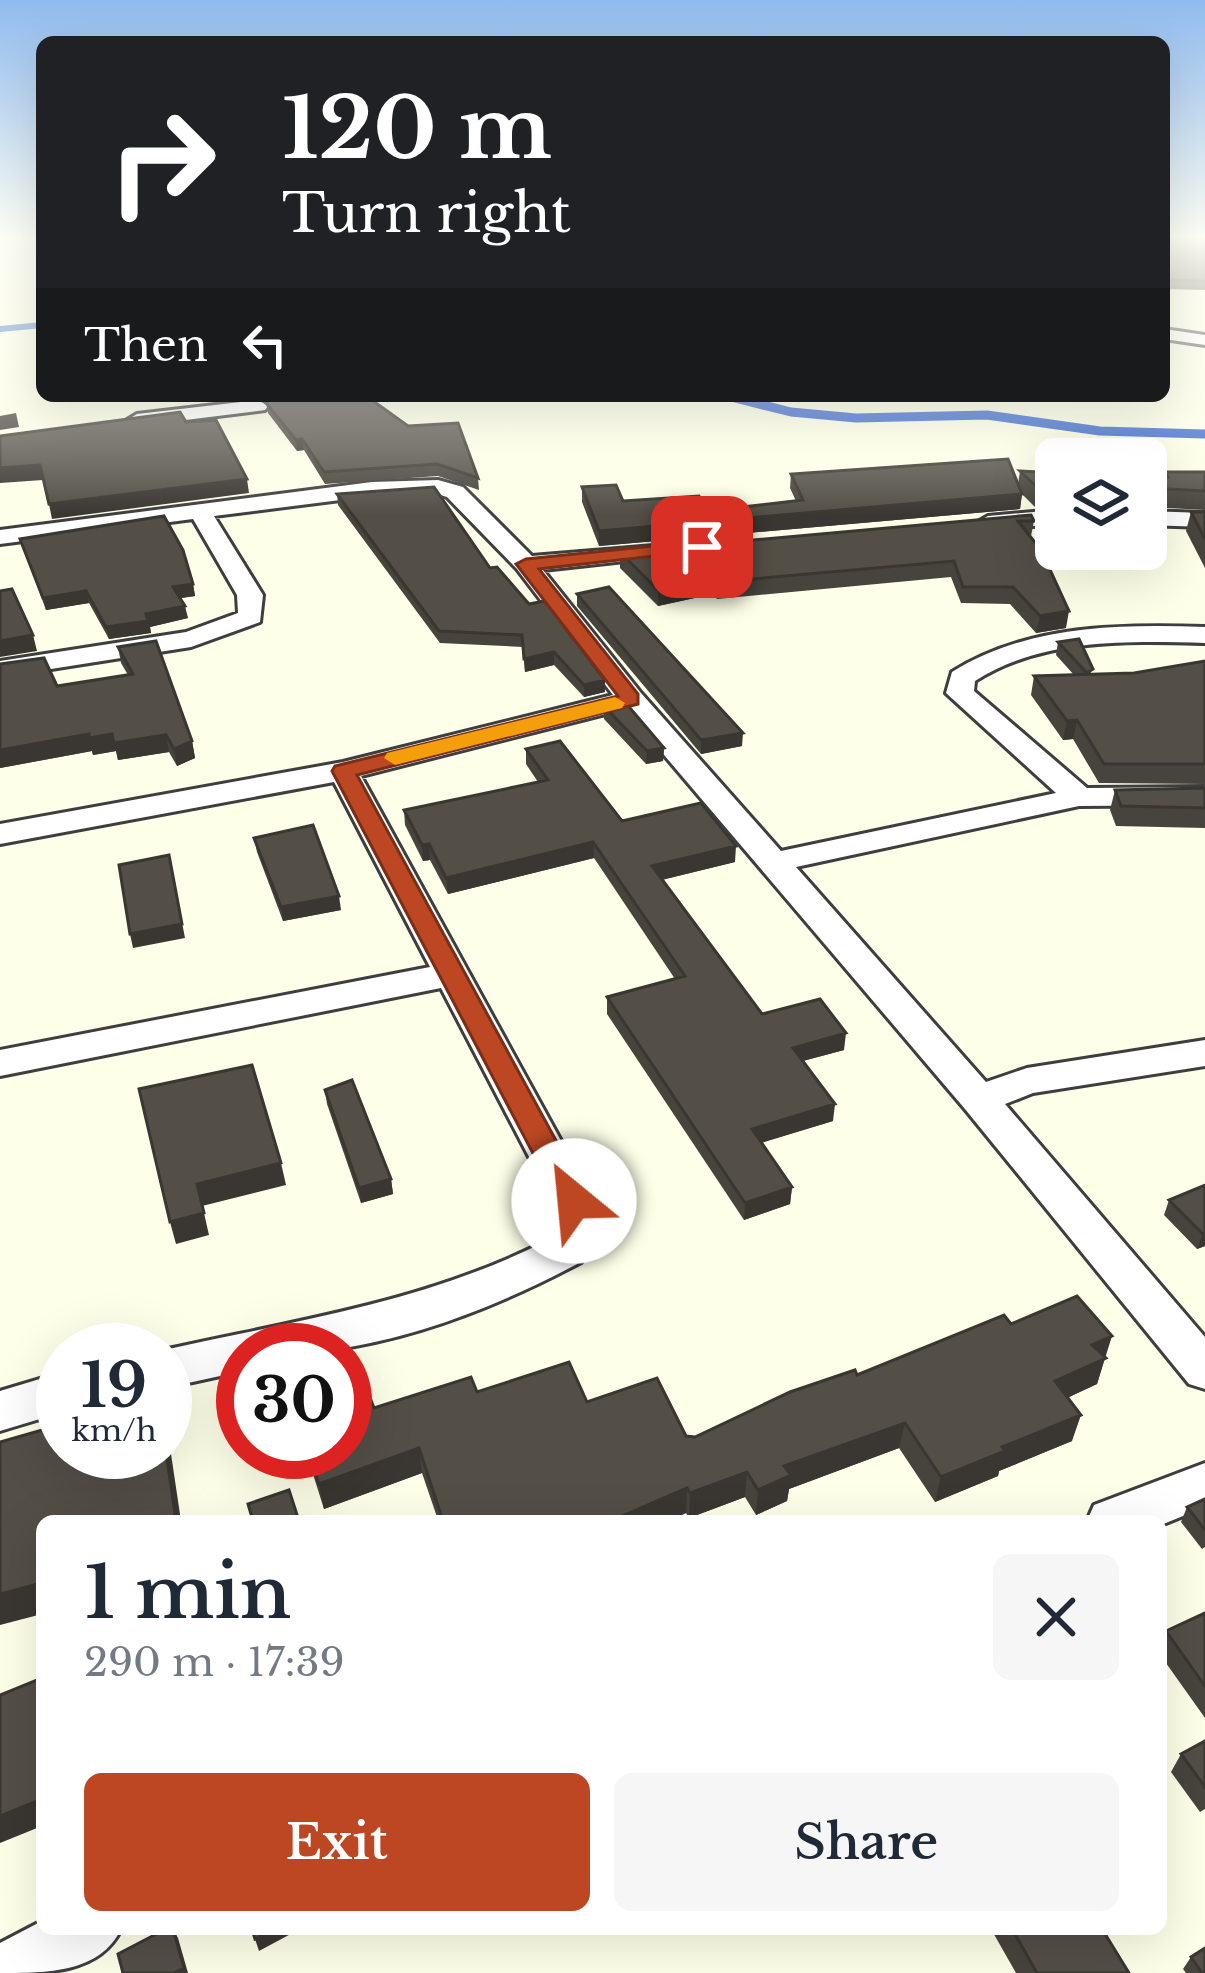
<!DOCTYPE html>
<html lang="en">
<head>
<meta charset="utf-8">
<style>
  :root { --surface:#fff; --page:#f6f6f7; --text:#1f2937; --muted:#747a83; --accent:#bc4722 }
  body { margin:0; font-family:"Libre Baskerville",serif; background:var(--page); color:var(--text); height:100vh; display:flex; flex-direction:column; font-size:45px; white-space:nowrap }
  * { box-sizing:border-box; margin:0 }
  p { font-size:39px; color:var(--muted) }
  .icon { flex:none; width:66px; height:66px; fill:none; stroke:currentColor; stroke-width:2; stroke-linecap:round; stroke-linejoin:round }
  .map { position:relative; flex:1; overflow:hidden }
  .details { position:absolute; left:36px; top:1515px; width:1131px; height:420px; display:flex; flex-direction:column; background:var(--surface); border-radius:18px; box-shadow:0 12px 48px #0002 }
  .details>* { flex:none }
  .guide { position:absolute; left:36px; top:36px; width:1134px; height:366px; border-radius:18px; box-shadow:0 12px 48px #0002; background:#202124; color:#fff; overflow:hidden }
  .controls { position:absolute; left:1035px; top:438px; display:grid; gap:24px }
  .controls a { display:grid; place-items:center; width:132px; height:132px; border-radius:18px; background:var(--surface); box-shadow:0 12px 48px #0002; font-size:60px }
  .speed { position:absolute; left:36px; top:1323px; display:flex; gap:24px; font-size:60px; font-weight:700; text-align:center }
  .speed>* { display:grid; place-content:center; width:156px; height:156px; border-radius:50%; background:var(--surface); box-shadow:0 12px 48px #0002; line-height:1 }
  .speed small { font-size:30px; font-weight:400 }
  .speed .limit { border:18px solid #d22; background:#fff; color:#111 }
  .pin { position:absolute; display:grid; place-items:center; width:102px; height:102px; color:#fff; margin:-51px; border-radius:24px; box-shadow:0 6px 18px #0006 }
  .me { position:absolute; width:132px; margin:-66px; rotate:332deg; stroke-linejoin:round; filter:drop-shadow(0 0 9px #0008) }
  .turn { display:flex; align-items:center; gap:42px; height:252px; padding:0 48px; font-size:54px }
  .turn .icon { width:156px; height:156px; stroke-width:2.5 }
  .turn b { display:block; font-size:84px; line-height:102px }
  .then { display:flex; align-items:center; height:114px; padding:0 48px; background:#0003; gap:24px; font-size:45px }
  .round { display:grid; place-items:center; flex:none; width:126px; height:126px; border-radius:18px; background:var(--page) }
  .summary { display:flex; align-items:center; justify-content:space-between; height:204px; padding:0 48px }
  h1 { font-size:72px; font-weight:600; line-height:90px }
  .cta { display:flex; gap:24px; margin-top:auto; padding:24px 48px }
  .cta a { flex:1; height:138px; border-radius:18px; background:var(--accent); color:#fff; font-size:48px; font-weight:600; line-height:138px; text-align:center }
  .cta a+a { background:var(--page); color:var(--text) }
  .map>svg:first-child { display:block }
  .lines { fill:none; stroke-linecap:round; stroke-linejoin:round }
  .stream-far1 { stroke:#3263cf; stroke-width:6 }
  .stream { stroke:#3263cf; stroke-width:9 }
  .street-casing { stroke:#3e3e3e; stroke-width:6 }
  .street { fill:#fff; fill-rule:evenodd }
  .wall { fill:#47443d }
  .shaded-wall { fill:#3a3732 }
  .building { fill:#534f47; stroke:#3a3732; stroke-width:3 }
  .route { fill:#bc4722; stroke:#7a2e16; stroke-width:3 }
  .slow { fill:#f59e0b }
</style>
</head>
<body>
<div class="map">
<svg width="1205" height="1973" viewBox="0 0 1205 1973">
  <rect width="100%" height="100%" fill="#fdffe8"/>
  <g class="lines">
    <path class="stream-far1" d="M0 329 42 325"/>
    <path class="stream" d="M727 396 791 412 856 418 987 415 1100 431 1205 434"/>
    <g class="street-casing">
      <path id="street" d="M1164 329 1205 335V345L1164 339Z
        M258 400 268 406 265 410 137 426 127 420 137 414Z
        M438 480 463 487 532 556 678 544V554L670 556 543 570 641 693 781 851 1056 793 946 693 952 672C1027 625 1119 624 1205 627V643C1128 641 1042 638 975 681L974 691 1087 788 1205 787V805L1079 806 796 867 986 1082 1027 1068 1205 1040V1066L1033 1093 1005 1104 1205 1337V1389L1189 1384 965 1109 625 709 361 776 594 1201 588 1250 581 1262C506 1302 421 1337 336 1349 306 1354 273 1350 243 1350V1371L165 1388 164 1350C294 1321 426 1302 546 1241L552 1201 441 988 0 1076V1050L430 967 334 782 0 844V824L343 762 613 695 517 569 447 497 437 494 372 496 214 516 263 595 260 622 191 647 0 677V661L186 632 238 613 237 595 193 519 0 544V530L372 482Z
        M1056 510V524L988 530 976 523 988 516Z
        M1146 511 1205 513V527L1146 525Z
        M63 1372V1412L0 1431V1391Z
        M1205 1463V1507L1161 1525V1521H1087L1094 1505Z
        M42 1921V1929H121C100 1973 47 1973 0 1973V1943Z"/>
    </g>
    <use href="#street" class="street"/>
  </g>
  <path class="wall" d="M1164 239H1205V290L1164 289Z
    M266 396H373L372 400 478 478 479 490 438 476 325 484 304 450 297 451 268 413Z
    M1020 471 1056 473V507H1035L1022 494 1020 509 599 546 582 502V487L623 501 707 511 796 501 790 488 791 474 1018 484Z
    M1166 472H1205V510L1149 507 1150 511 1146 529V476L1165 477Z
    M337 494 490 568 605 692 584 697 554 665 525 672 523 647 440 643 338 505Z
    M1191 512H1205V568L1186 531Z
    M1034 521 1031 536 1066 628 1036 633 1010 604 961 603 951 577 717 599 713 594 658 606 620 568V552Z
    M20 539 193 584 195 596 180 598 188 618 150 627 151 633 109 639 89 603 46 610Z
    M577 594 742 746 701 754 577 606Z
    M1058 642 1092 674 1134 673 1205 661V784L1099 783 1073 739 1063 740 1031 695 1034 676 1074 675 1056 655Z
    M118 647 192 741 195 758 177 766 169 752 118 760 116 751 93 755 92 751 0 768V663L57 686 128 675 121 663Z
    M604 706 664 748 663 761 646 764 604 719Z
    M526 749 622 821 735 862 662 880 762 1014 844 1050 803 1061 833 1121 762 1142 792 1187 790 1204 744 1220 607 1014V997L675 979 594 858 448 894 430 860 423 861 405 825 404 810 538 782 526 764Z
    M1205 788V828L1116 826 1110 810 1115 790Z
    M254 838 341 910 283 921 257 852Z
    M325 1090 391 1179 393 1194 361 1203 327 1104Z
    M1205 1185V1246L1197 1249 1164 1215 1169 1200Z
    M1011 1324 1105 1357 1097 1384 1067 1398 1072 1441 999 1471 998 1476 935 1502 899 1448 789 1489 787 1501 756 1515 745 1497 689 1518 686 1513 668 1521H427L437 1517 422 1473 324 1509 306 1452H345L374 1408 477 1392 587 1402 686 1436 695 1437 857 1375Z
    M1205 1499V1547L1202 1549 1181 1522 1187 1507Z
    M1205 1613V1718L1161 1656V1642L1166 1631Z
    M1205 1741V1809L1200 1812 1171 1772 1181 1754Z
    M991 1929H1102L1129 1973H1016Z
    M1191 1957 1205 1973H1186L1183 1969Z"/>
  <path class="shaded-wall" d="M16 413 19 427 0 430V416Z
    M302 439 304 450 297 451 296 440Z
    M40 465 43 480 0 483V468Z
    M247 479 249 493 52 519 49 504Z
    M1022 494 1020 509 599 546V531Z
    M714 578 713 594 658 606V590Z
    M193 584 195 596 175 599 173 587Z
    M86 591 89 603 46 610 43 598Z
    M185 606 188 618 150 627 151 633 109 639 106 627 146 614Z
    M1069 611 1066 628 1036 633 1040 616Z
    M33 635 37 651 0 657V641Z
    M554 652V665L525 672 524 659Z
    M605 680V692L584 697V685Z
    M1077 720 1073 739 1063 740 1067 721Z
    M743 733 742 746 701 754V740Z
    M89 734 166 735 169 752 118 760 116 751 93 755 92 751 0 768V750Z
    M192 741 195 758 177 766 174 749Z
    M664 748 663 761 646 764 647 751Z
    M593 842 594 858 448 894 446 878Z
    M429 844 430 860 423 861 422 845Z
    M736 846 735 862 652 882V866Z
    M169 855 185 938 133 948 130 934Z
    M339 896 341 910 283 921 281 907Z
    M846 1033 844 1050 791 1064 793 1048Z
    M835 1104 833 1121 751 1146 752 1129Z
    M281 1163 286 1185 202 1206 197 1184Z
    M391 1179 393 1194 361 1203 359 1188Z
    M792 1187 790 1204 744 1220 745 1203Z
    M204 1213 209 1235 176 1244 170 1222Z
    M1203 1234H1205V1246L1197 1249Z
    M1112 1336 1097 1384 1047 1407 1055 1381 1092 1345Z
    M1081 1415 1072 1441 999 1471 998 1476 935 1502 941 1477 1002 1447Z
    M165 1422 167 1427 181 1521H176L165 1445Z
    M905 1423 899 1448 789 1489 787 1501 756 1515 758 1490 784 1466Z
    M419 1448 422 1473 324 1509 319 1484Z
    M747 1472 745 1497 689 1518 690 1493Z
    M687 1488 686 1513 668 1521H611Z
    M42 1583V1614L0 1625V1594Z
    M42 1799V1826L0 1843V1816Z
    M173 1929 178 1938 188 1973H174Z
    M274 1929H300L259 1951 255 1939Z"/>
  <path class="building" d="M1164 239H1205V281L1164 280Z
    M270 396H369V398L408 426 458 423 478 478 437 464 324 472 302 439 296 440 266 403Z
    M180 412 186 422 216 420 247 479 49 504 40 465 0 468V436Z
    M1008 459 1022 494 599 531 582 487 616 485 623 501 699 496 707 511 803 500 791 474Z
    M1020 471 1056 473V489H1039Z
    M1166 472H1205V491L1150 488 1146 492V476L1168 477Z
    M434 487 490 568 497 567 529 604 545 601 605 680 584 685 554 652 524 659 522 635 439 631 337 494Z
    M1191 512H1205V539Z
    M1031 515 1034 521H1018L1041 550 1069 611 1040 616 1013 587H963L954 561 718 582 714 578 658 590 620 552Z
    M164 516 183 550 193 584 173 587 185 606 146 614 148 621 106 627 86 591 43 598 20 539Z
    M609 587 743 733 701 740 577 594Z
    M12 589 33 635 0 641V591Z
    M1079 639 1093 669 1087 673 1058 642Z
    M156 641 192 741 174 749 166 735 114 743 112 734 89 738V734L0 750V664L44 658 57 686 133 674 118 647Z
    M1205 661V764H1104L1077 720 1067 721 1034 676 1134 673Z
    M624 701 664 748 647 751 604 706Z
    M560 741 622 821 701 803 736 846 652 866 762 1014 820 999 846 1033 793 1048 835 1104 752 1129 792 1187 745 1203 607 997 685 976 593 842 446 878 429 844 422 845 404 810 548 780 526 749Z
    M1205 788V808L1121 806 1115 790Z
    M313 825 339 896 281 907 254 838Z
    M169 855 182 924 130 934 119 865Z
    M252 1065 281 1163 197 1184 204 1213 170 1222 139 1089Z
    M352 1080 391 1179 359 1188 325 1090Z
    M1205 1185V1234H1203L1169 1200Z
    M1077 1296 1112 1336 1092 1345 1106 1358 1055 1381 1081 1415 1002 1447 1005 1451 941 1477 905 1423 784 1466 791 1475 758 1490 747 1472 690 1493 687 1488 611 1521H427L441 1515 419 1448 319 1484 308 1452H345V1356L353 1353 374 1408 471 1377 477 1392 569 1362 587 1402 657 1378 686 1436 695 1437 790 1392 855 1370 857 1375 1004 1315 1011 1324Z
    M63 1424V1452H165V1445L176 1521H42V1583L0 1594V1442Z
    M289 1490 299 1521H253L248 1504Z
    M1205 1499V1530L1187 1507Z
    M1205 1613V1686L1166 1631Z
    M42 1678V1799L0 1816V1695Z
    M1205 1741V1787L1181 1754Z
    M166 1929H173L184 1968 174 1973H123L118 1954Z
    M252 1929H274L255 1939Z
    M1012 1929H1102L1129 1973H1037Z
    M1205 1948V1973H1202L1191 1957Z"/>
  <linearGradient id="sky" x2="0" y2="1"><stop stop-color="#90bbee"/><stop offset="0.46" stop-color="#fefff5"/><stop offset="1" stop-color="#fefff5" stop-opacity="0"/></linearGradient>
  <rect width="1205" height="515" fill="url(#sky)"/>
  <path class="route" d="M702 541 708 543V550L539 569 638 694V704L357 775 589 1201 585 1209H562L558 1201 332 771 335 766 618 696 516 564 526 559Z"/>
  <path class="slow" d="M615 697 625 703 622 708 395 765 384 758 387 753Z"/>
</svg>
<div class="controls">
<a><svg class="icon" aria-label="layers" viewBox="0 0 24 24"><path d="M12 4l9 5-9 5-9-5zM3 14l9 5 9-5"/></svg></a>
</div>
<div class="speed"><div>19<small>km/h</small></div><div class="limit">30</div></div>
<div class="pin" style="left:702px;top:547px;background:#d93025"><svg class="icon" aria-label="arrive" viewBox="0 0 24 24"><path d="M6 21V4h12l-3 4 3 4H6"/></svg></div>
<svg class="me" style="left:574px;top:1201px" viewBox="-20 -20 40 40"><circle r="19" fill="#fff"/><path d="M0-13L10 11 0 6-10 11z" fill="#bc4722"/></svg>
<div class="guide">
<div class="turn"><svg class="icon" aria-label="right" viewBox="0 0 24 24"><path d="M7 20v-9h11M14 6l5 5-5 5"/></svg><div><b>120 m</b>Turn right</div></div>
<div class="then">Then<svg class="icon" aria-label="left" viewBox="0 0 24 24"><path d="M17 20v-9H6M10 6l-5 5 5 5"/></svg></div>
</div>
<section class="details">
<div class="summary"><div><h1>1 min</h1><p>290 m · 17:39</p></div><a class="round"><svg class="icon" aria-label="close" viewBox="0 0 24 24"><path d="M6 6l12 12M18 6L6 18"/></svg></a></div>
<div class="cta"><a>Exit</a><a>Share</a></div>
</section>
</div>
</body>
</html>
